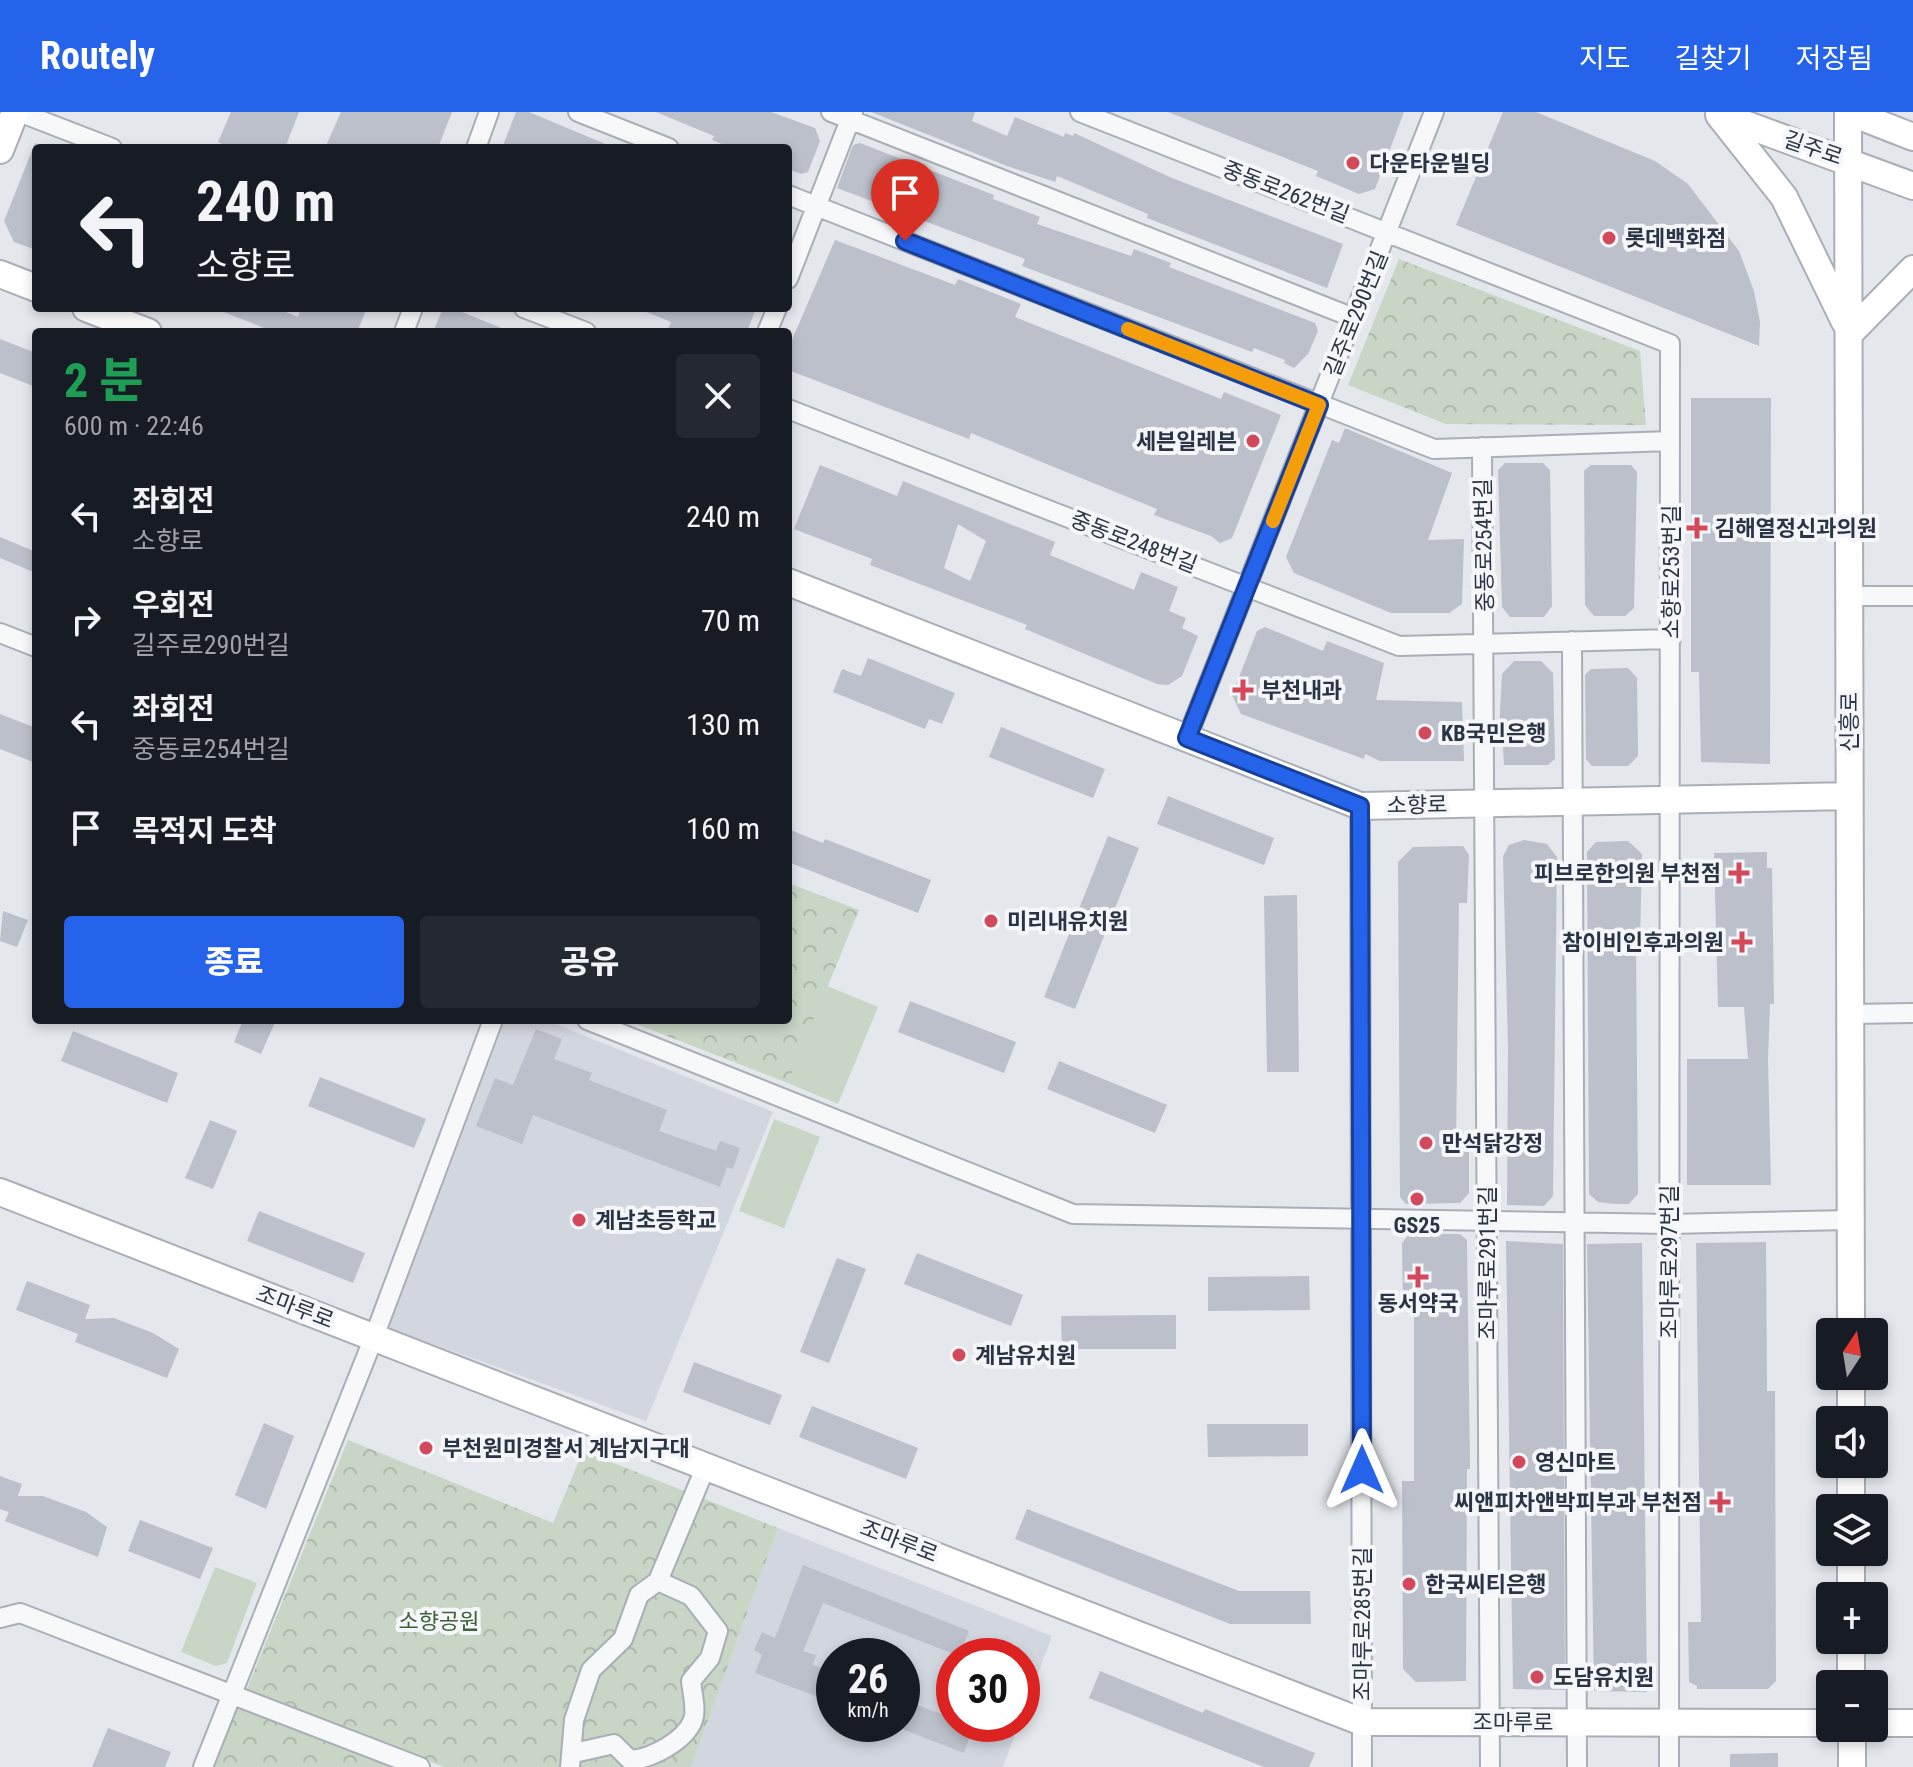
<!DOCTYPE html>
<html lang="ko">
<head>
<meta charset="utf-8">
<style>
  :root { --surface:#171b24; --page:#242831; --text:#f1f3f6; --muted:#9ea1a6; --accent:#2563eb }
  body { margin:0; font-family:"Roboto Condensed","Noto Sans KR",sans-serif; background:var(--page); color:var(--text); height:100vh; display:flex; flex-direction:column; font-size:30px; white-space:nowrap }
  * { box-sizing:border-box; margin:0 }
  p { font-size:26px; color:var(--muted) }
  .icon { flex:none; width:44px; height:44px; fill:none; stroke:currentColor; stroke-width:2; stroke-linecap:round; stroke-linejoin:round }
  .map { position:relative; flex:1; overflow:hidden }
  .side { position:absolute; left:32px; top:216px; width:760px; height:696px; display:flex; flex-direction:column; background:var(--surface); border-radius:8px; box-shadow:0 4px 12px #0003 }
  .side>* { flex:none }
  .banner { position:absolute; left:32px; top:32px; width:760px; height:168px; border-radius:8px; box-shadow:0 4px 12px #0003; background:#171b24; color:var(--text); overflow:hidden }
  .needle { width:52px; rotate:12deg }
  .buttons { position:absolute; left:1816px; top:1206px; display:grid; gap:16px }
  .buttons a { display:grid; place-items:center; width:72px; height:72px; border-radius:8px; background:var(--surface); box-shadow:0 4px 12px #0003; font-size:40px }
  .speed { position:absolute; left:816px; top:1526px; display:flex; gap:16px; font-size:40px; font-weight:700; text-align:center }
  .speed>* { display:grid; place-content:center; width:104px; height:104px; border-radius:50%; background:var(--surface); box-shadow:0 4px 12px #0003; line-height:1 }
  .speed small { font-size:20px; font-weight:400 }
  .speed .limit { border:12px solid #d22; background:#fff; color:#111 }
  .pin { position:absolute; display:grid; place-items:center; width:68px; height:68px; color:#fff; margin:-82px -34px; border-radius:50% 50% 50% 0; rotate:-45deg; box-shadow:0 0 8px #0007 }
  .pin .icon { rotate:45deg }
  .me { position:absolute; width:88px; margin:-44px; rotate:0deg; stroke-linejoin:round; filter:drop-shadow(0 0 6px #0008) }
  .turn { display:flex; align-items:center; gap:28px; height:168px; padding:0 32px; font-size:36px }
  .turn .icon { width:104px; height:104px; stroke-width:2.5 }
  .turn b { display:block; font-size:56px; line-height:68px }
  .round { display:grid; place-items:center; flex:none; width:84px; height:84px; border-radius:8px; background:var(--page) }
  .headline { display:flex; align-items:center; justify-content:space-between; height:136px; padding:0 32px }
  h1 { font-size:48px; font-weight:800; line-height:60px; color:#1e9e55 }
  .primary-button { display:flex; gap:16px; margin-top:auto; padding:16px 32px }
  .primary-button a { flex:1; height:92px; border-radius:8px; background:var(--accent); color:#fff; font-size:32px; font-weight:800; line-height:92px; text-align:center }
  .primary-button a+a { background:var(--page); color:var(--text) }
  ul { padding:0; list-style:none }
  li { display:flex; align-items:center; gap:24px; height:104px; padding:0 32px }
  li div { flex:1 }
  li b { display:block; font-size:30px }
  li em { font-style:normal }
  header { display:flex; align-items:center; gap:48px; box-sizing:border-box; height:112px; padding:0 40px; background:var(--accent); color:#fff }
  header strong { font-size:38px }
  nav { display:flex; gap:44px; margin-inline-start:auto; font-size:28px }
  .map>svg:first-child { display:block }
  .built { fill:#d2d6de; fill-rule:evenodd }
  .park { fill:url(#park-crowns) }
  .garden { fill:#c9d6c5 }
  .building { fill:#bbc0ca; fill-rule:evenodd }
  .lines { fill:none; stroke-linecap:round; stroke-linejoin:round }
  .street-casing { stroke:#a9aeb7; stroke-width:22 }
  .secondary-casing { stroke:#a9aeb7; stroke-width:30 }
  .street { stroke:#f7f8fa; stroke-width:18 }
  .secondary { stroke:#fff; stroke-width:26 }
  .route-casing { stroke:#184099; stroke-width:20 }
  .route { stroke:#2563eb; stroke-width:14 }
  .slow { stroke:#f59e0b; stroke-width:14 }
  .poi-dot { fill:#d1495b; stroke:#f4f6f9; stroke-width:3 }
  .labels { text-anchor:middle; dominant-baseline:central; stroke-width:8; stroke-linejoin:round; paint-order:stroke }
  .street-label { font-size:22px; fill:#2b3445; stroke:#f4f6f9 }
  .poi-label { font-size:22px; font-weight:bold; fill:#2b3445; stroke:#f4f6f9; text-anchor:start }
  .park-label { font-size:22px; fill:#3f6138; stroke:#f4f6f9 }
</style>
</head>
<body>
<header>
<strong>Routely</strong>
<nav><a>지도</a><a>길찾기</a><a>저장됨</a></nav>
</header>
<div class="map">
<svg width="1913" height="1655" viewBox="0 0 1913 1655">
  <defs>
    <pattern id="park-crowns" width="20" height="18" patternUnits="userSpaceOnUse" patternTransform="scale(2)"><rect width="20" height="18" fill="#c9d6c5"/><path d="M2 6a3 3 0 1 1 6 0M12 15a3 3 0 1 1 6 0" fill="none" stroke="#adb8ab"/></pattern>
  </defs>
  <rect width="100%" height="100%" fill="#e4e7ec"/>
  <path class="built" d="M505 908H546L773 1000 646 1309 389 1216Z
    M778 1416 1052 1524 1022 1604V1544H954V1612H1019L1003 1655H691ZM834 1544H902V1612H834Z"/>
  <path class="park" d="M1399 147 1640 239 1646 313 1446 312 1348 273Z
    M788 771 859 798 788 971 626 908H788Z
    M348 1328 553 1411 583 1339 778 1416 691 1655H444L247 1577Z
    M235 1589 405 1655H209Z"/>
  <path class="garden" d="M827 874 878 895 838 992 788 971Z
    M774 1007 820 1025 784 1116 739 1099Z
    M215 1455 257 1471 227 1551 216 1554 181 1540Z"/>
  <path class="building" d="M231 0H299L285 36H223L224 33 218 30Z
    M341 0H452L438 36H325Z
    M516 0H529L615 36H502Z
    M656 0H771L815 16 820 29 808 60 801 62 788 57V36H732L712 28 714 24Z
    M871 0H975L972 9 1007 24 1015 5 1064 25 1065 21 1073 24 1074 21 1172 66 1343 132 1327 176 1147 106 1148 102 1057 64 1055 70 1007 54Z
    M1168 0H1404L1375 77 1359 82 1316 64 1318 59Z
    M1503 0H1536L1655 49 1688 72 1739 139 1754 179 1760 210 1759 234 1456 113Z
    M35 31H36V138L14 130 4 109Z
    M860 31 994 83 993 87 1040 105 1037 112 1131 144 1134 137 1171 151 1169 155 1315 211 1318 219 1308 242 1294 256 1284 251 1285 248 1254 236 1252 240 1022 154 1025 147 837 76 853 33Z
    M835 128 955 173 958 167 1021 192 1015 205 1221 287 1224 280 1281 303 1232 426 1220 431 1211 424 1154 403 1157 397 971 321 969 327 788 258V237Z
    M276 196 298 205 301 196H367L357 220H274L216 197Z
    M443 196H452L511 220H433Z
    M637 196H756L747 220H667L671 210Z
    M0 227 36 241V275L0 261Z
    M1691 286H1771L1770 652 1701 650 1699 560H1691Z
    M1345 316 1452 361 1428 428 1464 427 1462 492 1449 501H1391L1294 461 1286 445 1332 328 1339 331Z
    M1505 351H1543L1550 358 1552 494 1544 505H1510L1502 495 1498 358Z
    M820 353 897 384 903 369 1055 430 1050 443 1134 478 1141 460 1178 475 1169 499 1186 506 1182 516 1198 524 1182 564 1168 573 1157 572 1025 517 1027 513 870 453 872 447 794 417ZM958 412 986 429 970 469 944 456Z
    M1591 353H1631L1637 360 1634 496 1625 504H1594L1585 493 1584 359Z
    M0 425 36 440V461L0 446Z
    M1265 515 1323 539 1327 529 1384 551 1376 588 1462 590 1464 649H1380L1365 642 1364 647 1241 602 1232 583 1257 519Z
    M868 546 955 581 942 612 929 607 925 617 833 580 842 557 861 564Z
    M1514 549H1541L1553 561 1555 647 1548 653H1504L1502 619H1499L1502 562Z
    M1628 556 1637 566 1638 644 1628 654H1592L1586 647 1585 563 1591 557Z
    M0 602 36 616V651L0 637Z
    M1001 615 1105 657 1093 686 989 645Z
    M1168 684 1274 726 1264 753 1157 712Z
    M788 717 823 731 825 727 931 768 918 801 788 750Z
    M1108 724 1139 736 1075 897 1044 885Z
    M1524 728 1547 732 1557 745 1553 1084 1544 1094 1507 1093 1508 936 1503 744 1509 733Z
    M1628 729 1642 742 1640 830H1636L1638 1082 1629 1092H1615L1598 1090 1589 1082 1587 740 1596 730Z
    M1463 734 1469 743 1467 791H1459L1456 1030H1469V1081L1460 1091 1406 1092 1400 1085 1398 750 1413 735Z
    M1767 740V756H1772L1774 892H1770L1768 947 1771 1073H1687V947H1748L1744 895H1718L1714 741Z
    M1297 783 1299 960H1267L1264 784Z
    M3 799 28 808 17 835 0 829Z
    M910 889 1016 930 1004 961 898 920Z
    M243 908H276L261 942 234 930Z
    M536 917 562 927 554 947 592 961 589 968 667 998 659 1019 716 1039 720 1029 740 1036 733 1057 727 1055 720 1075 533 1003 522 1032 476 1014 495 966 513 973Z
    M73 919 178 961 167 991 61 949Z
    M1059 949 1167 993 1155 1021 1047 977Z
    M320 965 426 1007 414 1036 308 994Z
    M210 1008 237 1019 213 1077 185 1066Z
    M259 1099 365 1141 353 1171 247 1129Z
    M1409 1122H1460L1467 1128 1470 1357H1467L1466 1569 1416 1570 1403 1557 1402 1369H1414V1196L1403 1197 1402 1131Z
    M1506 1129 1563 1132 1565 1578 1513 1577Z
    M1766 1130 1767 1279H1775L1776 1569 1768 1577H1697V1574L1689 1570 1688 1510H1701L1696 1131Z
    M1642 1131 1647 1580 1594 1579 1587 1132Z
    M917 1141 1023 1183 1011 1214 904 1172Z
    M837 1146 866 1157 829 1251 800 1240Z
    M1309 1164 1310 1198 1208 1199V1165Z
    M27 1169 90 1193 85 1207 114 1206 153 1221 179 1237 167 1266 75 1230 78 1222 16 1198Z
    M1176 1203V1237H1062L1061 1204Z
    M694 1250 782 1283 770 1313 683 1280Z
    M812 1294 918 1336 906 1367 799 1325Z
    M264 1311 294 1324 266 1397 235 1383Z
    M1207 1312H1308V1344L1208 1345Z
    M0 1364 22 1372 18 1384H43L86 1400 107 1415 98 1445 5 1409 9 1400 0 1397Z
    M1027 1397 1239 1479H1310L1311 1512H1230L1015 1427Z
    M140 1408 213 1436 200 1467 128 1439Z
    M803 1453 969 1519 959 1544 823 1491 803 1539 816 1543 813 1553 834 1560V1591L755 1561 762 1543 754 1538 762 1520 775 1526Z
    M1100 1559 1203 1601 1205 1597 1315 1641 1309 1655H1264L1089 1586Z
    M902 1587 954 1607V1612H974L964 1641 902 1617Z
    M108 1616 171 1640 165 1655H92Z
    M1778 1641V1655H1730V1642Z"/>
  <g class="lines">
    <g class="street-casing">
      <path id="street" d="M19 0 112 36
        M578 0 669 36
        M831 0 1354 206
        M1080 0 1670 232 1669 1655
        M476 36 489 0
        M788 83 1434 337 1670 329
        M788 167 853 0
        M524 196 586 220
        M404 220 413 196
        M767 220 777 196
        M788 297 1399 534 1671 527
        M1482 335 1490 1655
        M1848 484H1913
        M0 521 36 535
        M1572 529 1577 1655
        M1187 626 1434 0
        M1360 694 1362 1655
        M1850 902 1913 901
        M587 908 1073 1102 1669 1112 1850 1108
        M0 1506 20 1501 420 1655
        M574 1641 614 1632 630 1648C651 1647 685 1629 693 1608 697 1598 692 1580 691 1569L710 1546 718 1519 691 1484 658 1469
        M203 1655 374 1225 493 908
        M570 1655 574 1608 591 1558 623 1527 639 1483 658 1469 706 1354"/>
    </g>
    <g class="secondary-casing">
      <path id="secondary" d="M1848 0 1851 1220
        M1849 0 1913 25
        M1719 3 1784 85 1845 210
        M1720 3 1913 74
        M0 38 15 0
        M0 162 36 176
        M86 196 148 220
        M1850 221 1913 157
        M788 470 1360 694 1849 684
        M0 1080 1362 1610 1830 1611
        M1851 1264V1308
        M1851 1352V1396
        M1851 1440V1484
        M1851 1528V1572
        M1874 1611H1913
        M1852 1616V1655"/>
    </g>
    <use href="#street" class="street"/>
    <use href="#secondary" class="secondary"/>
  </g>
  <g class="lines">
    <g class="route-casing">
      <path id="route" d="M905 129 1319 293 1187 626 1360 694 1362 1358"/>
    </g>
    <use href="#route" class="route"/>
    <path class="slow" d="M1128 217 1319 293 1273 409"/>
  </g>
  <g class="poi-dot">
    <circle cx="1353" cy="51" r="8"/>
    <circle cx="1609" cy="126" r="8"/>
    <circle cx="1253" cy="329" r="8"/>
    <path d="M1693 404h8v8h8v8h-8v8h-8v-8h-8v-8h8z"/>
    <path d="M1239 566h8v8h8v8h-8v8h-8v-8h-8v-8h8z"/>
    <circle cx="1425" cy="621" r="8"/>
    <path d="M1735 749h8v8h8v8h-8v8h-8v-8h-8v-8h8z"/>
    <circle cx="991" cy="809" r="8"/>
    <path d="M1738 818h8v8h8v8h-8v8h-8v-8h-8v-8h8z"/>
    <circle cx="1426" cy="1031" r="8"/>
    <circle cx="1417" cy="1087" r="8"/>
    <circle cx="579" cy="1108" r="8"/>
    <path d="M1414 1153h8v8h8v8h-8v8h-8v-8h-8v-8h8z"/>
    <circle cx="959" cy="1243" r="8"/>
    <circle cx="426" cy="1336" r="8"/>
    <circle cx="1519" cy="1350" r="8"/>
    <path d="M1716 1378h8v8h8v8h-8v8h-8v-8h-8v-8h8z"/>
    <circle cx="1409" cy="1472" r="8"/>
    <circle cx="1537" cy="1565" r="8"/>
  </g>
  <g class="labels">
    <g class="street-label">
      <text transform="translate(1813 36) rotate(19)">길주로</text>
      <text transform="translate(1286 80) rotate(21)">중동로262번길</text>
      <text transform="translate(1356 202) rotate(-68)">길주로290번길</text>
      <text transform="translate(1134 430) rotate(21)">중동로248번길</text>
      <text transform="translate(1484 433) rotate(-91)">중동로254번길</text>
      <text transform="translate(1671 460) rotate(-90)">소향로253번길</text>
      <text transform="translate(1849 610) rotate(-90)">신흥로</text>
      <text transform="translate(1417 693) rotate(-1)">소향로</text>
      <text transform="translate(1669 1150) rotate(-90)">조마루로297번길</text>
      <text transform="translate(1487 1151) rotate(-90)">조마루로291번길</text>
      <text transform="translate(295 1195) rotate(21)">조마루로</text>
      <text transform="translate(899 1429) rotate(21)">조마루로</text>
      <text transform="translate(1362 1512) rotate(-90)">조마루로285번길</text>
      <text x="1513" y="1610">조마루로</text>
    </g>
    <g class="poi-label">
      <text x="1369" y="51">다운타운빌딩</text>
      <text x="1625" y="126">롯데백화점</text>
      <text x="1237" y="329" text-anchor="end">세븐일레븐</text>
      <text x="1715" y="416">김해열정신과의원</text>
      <text x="1261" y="578">부천내과</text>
      <text x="1441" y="621">KB국민은행</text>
      <text x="1721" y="761" text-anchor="end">피브로한의원 부천점</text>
      <text x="1007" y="809">미리내유치원</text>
      <text x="1724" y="830" text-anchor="end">참이비인후과의원</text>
      <text x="1442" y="1031">만석닭강정</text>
      <text x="595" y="1108">계남초등학교</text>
      <text x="1417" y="1113" text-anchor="middle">GS25</text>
      <text x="1418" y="1191" text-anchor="middle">동서약국</text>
      <text x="975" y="1243">계남유치원</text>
      <text x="442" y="1336">부천원미경찰서 계남지구대</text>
      <text x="1535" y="1350">영신마트</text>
      <text x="1702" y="1390" text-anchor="end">씨앤피차앤박피부과 부천점</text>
      <text x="1425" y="1472">한국씨티은행</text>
      <text x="1553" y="1565">도담유치원</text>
    </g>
    <g class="park-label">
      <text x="439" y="1509">소향공원</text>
    </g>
  </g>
</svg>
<div class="buttons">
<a><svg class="needle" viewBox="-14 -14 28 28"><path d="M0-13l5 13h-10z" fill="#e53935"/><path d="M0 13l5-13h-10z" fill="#9ea1a6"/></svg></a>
<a><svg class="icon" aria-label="sound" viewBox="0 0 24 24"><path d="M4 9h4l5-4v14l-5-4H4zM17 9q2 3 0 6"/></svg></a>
<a><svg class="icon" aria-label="layers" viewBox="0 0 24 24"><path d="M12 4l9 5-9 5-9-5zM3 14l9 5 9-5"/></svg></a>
<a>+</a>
<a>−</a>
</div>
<div class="speed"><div>26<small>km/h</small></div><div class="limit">30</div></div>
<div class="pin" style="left:905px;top:129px;background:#d93025"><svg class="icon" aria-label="arrive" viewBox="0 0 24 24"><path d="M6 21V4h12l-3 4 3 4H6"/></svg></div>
<svg class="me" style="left:1362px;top:1358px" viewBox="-20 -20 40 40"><path d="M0-17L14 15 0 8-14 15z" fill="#2563eb" stroke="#fff" stroke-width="4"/></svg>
<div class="banner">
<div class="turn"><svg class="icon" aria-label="left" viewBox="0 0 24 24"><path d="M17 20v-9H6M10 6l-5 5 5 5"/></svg><div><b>240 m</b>소향로</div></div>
</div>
<section class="side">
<div class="headline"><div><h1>2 분</h1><p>600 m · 22:46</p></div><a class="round"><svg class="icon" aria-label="close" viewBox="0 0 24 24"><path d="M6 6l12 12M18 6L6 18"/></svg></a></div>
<ul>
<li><svg class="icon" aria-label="left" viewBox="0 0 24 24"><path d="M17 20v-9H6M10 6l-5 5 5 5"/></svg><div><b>좌회전</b><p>소향로</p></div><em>240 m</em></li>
<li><svg class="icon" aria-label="right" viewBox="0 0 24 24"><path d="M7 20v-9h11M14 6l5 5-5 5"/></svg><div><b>우회전</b><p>길주로290번길</p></div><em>70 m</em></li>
<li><svg class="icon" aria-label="left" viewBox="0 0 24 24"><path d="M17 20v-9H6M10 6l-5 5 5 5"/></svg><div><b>좌회전</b><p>중동로254번길</p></div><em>130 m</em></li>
<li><svg class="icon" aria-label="arrive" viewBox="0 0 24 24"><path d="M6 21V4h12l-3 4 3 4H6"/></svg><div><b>목적지 도착</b></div><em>160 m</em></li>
</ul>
<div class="primary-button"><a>종료</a><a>공유</a></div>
</section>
</div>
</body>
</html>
